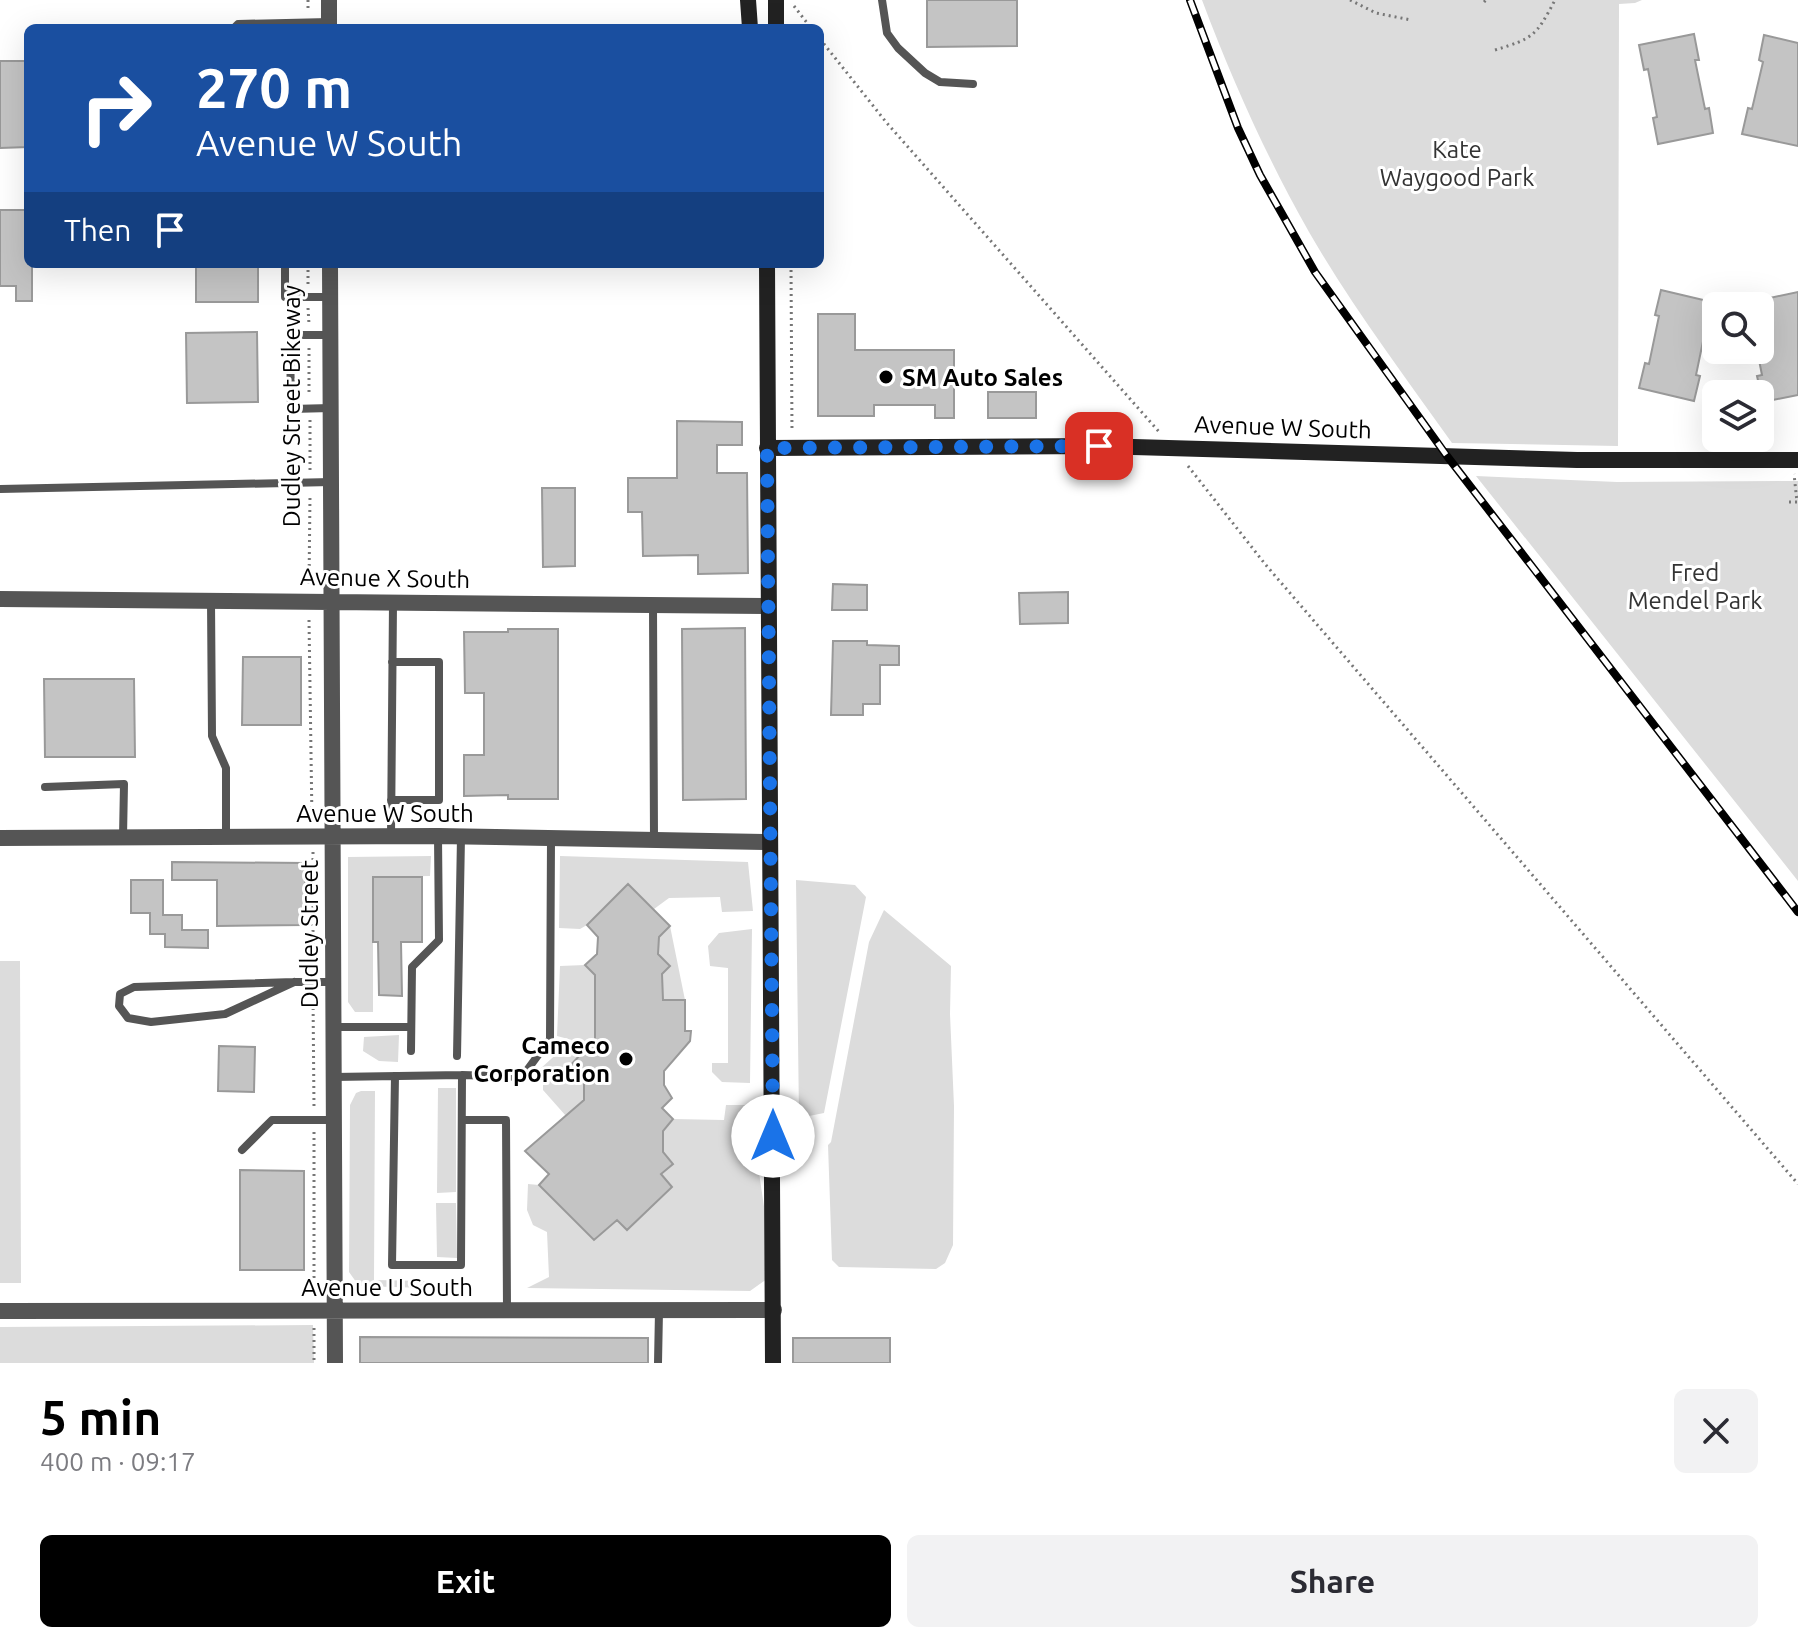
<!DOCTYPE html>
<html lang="en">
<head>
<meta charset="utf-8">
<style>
  :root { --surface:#fff; --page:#f2f2f3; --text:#2b2b33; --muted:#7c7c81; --accent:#000 }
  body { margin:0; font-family:Ubuntu,sans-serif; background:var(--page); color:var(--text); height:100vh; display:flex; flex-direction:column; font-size:30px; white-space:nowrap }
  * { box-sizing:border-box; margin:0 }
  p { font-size:26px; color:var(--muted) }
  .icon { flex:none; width:44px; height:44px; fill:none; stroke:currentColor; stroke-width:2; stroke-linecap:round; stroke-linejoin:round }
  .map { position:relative; height:1363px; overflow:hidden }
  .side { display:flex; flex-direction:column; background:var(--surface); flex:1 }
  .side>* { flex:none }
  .banner { position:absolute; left:24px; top:24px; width:800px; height:244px; border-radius:12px; box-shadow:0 8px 32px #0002; background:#1a4fa0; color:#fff; overflow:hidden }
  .controls { position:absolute; left:1702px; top:292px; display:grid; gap:16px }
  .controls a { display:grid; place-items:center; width:72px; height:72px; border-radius:12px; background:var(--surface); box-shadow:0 8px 32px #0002; font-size:40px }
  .pin { position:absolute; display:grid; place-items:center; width:68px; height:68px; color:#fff; margin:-34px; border-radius:16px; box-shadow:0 4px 12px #0006 }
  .me { position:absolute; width:88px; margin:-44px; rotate:0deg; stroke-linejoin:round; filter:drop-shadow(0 0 6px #0008) }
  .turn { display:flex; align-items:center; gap:28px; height:168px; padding:0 40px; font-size:36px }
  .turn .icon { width:104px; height:104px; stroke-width:2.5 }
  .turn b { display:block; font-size:56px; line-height:68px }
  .then { display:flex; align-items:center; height:76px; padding:0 40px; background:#0003; gap:16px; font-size:30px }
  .round { display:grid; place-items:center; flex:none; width:84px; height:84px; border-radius:12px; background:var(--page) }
  .head { display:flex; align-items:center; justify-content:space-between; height:136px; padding:0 40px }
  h1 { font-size:48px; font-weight:700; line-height:60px; color:var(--accent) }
  .button { display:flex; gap:16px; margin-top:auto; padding:16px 40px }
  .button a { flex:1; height:92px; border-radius:12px; background:var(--accent); color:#fff; font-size:32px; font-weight:700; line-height:92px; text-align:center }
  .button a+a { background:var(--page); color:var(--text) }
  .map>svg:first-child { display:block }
  .green { fill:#dcdcdc }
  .building { fill:#c4c4c4; stroke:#999; stroke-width:2 }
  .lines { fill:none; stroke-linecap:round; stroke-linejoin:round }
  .path { stroke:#777; stroke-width:3; stroke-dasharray:2 4; stroke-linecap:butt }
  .lane { stroke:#555; stroke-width:8 }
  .street { stroke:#555; stroke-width:16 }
  .secondary { stroke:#222; stroke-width:16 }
  .rail-casing { stroke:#000; stroke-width:8 }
  .rail { stroke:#fff; stroke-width:5; stroke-dasharray:15; stroke-linecap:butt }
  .route { stroke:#1a73e8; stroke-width:14; stroke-dasharray:0 25.2 }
  .poi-dot { fill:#000; stroke:#fff; stroke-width:3 }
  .labels { text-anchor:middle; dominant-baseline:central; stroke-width:6; stroke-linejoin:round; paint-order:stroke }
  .park-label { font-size:24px; fill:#333; stroke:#fff }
  .poi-label { font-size:24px; font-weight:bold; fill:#000; stroke:#fff; text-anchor:start }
  .street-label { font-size:24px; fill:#000; stroke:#fff }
</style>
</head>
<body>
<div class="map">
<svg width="1798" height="1363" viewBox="0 0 1798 1363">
  <rect width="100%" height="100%" fill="#fff"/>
  <path class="green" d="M1202 0H1642L1635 3 1619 4 1618 446 1452 443C1403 374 1351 305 1309 232 1267 158 1232 80 1202 0Z
    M1476 476 1617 482 1798 481V881Z
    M431 856 430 876 373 877V1012H355L348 1002V857Z
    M560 856 748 862 753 911 722 912 720 897 669 898 654 909 628 884 587 925 580 929 559 928Z
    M796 880 855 885 866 897 824 1113 799 1118Z
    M884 910 951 966 950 1014 954 1106 953 1245 945 1263 936 1269 839 1267 832 1260 828 1145 831 1142 869 942Z
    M670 926 685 1000H663L662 974 670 965 659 954V937Z
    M752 929 750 1083 722 1082 712 1072V1063H728V968L710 966 708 946 719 933Z
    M0 961H20L21 1283H0Z
    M585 965 595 975V1039L567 1069H540L572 1040 557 1036 560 966Z
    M399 1035 398 1062 379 1061 363 1051 364 1037Z
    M584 1079V1100L566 1116 543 1090V1081Z
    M438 1088H456V1192L437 1193Z
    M361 1091H375L374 1280 426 1281 427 1288 359 1286 349 1272 350 1105 356 1093Z
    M726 1105H749L774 1274 750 1291 527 1288 549 1277 547 1232 533 1225 527 1210 528 1184 539 1185 594 1240 617 1220 628 1230 672 1187 661 1174 672 1164 663 1152V1131L673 1119 724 1120Z
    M436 1203H456L457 1258 437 1257Z
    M313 1325 314 1363H0V1327Z"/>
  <path class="building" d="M927 0H1017V46L927 47Z
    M1694 34 1699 60H1695L1705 109 1709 108 1713 133 1658 144 1653 118 1657 117 1648 69 1644 70 1639 45Z
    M1764 35 1798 43V146L1742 134 1748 108 1752 109 1763 62 1759 60Z
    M0 61H28V147L0 148Z
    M0 210H28V264H32V301H16V286H0Z
    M196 264H258V302H196Z
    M1661 290 1716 303 1710 328 1706 327 1696 375 1700 376 1694 401 1639 388 1645 363 1649 364 1659 316 1655 315Z
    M1798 292V395L1763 402 1757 376 1762 375 1757 350H1760V300Z
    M818 314H855V350H954V418H935V405H874V416H818Z
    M257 332 258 402 187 403 186 333Z
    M988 392H1036V418H988Z
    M677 421 742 422V445H717V473H747L748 573 698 574V555L643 556 642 512H628V478H677Z
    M542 488H575V566L543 567Z
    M833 584 867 585V610H832Z
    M1068 592V623L1020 624 1019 593Z
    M745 628 746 799 683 800 682 629Z
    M508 629H558V799H508V795L464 796V755H484V693H465L464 632H508Z
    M833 641H867V645L899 646V665H880V704H863V715H831Z
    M243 657H301V725H242Z
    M44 679H134L135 757H45Z
    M172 862 305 863V925L217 926V880H172Z
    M373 877H422V942H401L402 996 379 995 378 942H373Z
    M131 880H163V915H182V930H208V948L165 947V934H150V913H131Z
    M628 884 670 926 659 937 658 954 670 966 662 974 663 1000H685V1031H691L690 1041 664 1071V1085L672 1098 662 1108 673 1119 663 1131V1152L673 1164 661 1174 672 1187 627 1230 617 1220 594 1240 539 1185 549 1174 525 1151 584 1100V1079L567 1069 595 1039V975L585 965 597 954 598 937 587 925Z
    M219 1046 255 1047 254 1092 218 1091Z
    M240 1170 304 1171V1270H240Z
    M360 1337 648 1338V1363H360Z
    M793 1338H890V1363H793Z"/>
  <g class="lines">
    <path class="path" d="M308 0V12
      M1350 0 1376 13 1411 20
      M1484 2 1486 0
      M794 6 811 28
      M820 39 886 122 1160 433
      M1495 50C1534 38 1536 36 1555 0
      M791 264 792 432
      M308 284V264
      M308 308 309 324
      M309 348V396
      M310 420V472
      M1188 466 1265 564 1798 1184
      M1789 502H1797L1794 474
      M309 584 310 496
      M309 620 312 820
      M313 852V968
      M313 996 314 1108
      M314 1296V1132
      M314 1328V1363"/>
    <path class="lane" d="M882 0 887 33 898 48 925 73 940 82 973 84
      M234 28 238 24 329 22
      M285 264V297H330
      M330 335H290L291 409 331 408
      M0 489 331 482
      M211 601 212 736 226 768V836
      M653 605 654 839
      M45 787 124 784 123 837
      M391 800H439V662H392
      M391 837 393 603
      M294 982 225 1014 151 1022 128 1018 119 1006 120 994 134 987 294 982H333
      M333 1027H411
      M411 1051 412 967 439 940 438 837
      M457 1056 461 837
      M462 1075 522 1077 550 1039 551 839
      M334 1077 462 1075 461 1265H392L395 1076
      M463 1120H506L507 1310
      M242 1150 272 1120H333
      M658 1363 659 1311"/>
    <path class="street" d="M329 0V28
      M330 264 335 1363
      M0 599 768 606
      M0 838 438 836 770 842
      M0 1311 774 1310"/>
    <path class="secondary" d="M748 0 750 28
      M776 0V28
      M767 264 773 1363
      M767 448 1099 446 1577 460H1798"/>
    <g class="rail-casing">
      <path id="rail" d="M1190 0 1238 128 1260 175 1315 272 1447 456 1798 912"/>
    </g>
    <use href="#rail" class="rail"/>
  </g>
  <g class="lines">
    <path class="route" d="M773 1136 767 448 1099 446"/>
  </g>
  <g class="poi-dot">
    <circle cx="886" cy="377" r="8"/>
    <circle cx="626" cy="1059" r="8"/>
  </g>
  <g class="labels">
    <g class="park-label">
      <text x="1457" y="149">Kate<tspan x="1457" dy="28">Waygood Park</tspan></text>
      <text x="1695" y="572">Fred<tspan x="1695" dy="28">Mendel Park</tspan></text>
    </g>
    <g class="poi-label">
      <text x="902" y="377">SM Auto Sales</text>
      <text x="610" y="1045" text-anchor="end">Cameco<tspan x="610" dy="28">Corporation</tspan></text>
    </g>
    <g class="street-label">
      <text transform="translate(291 406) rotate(-90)">Dudley Street Bikeway</text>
      <text transform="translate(1283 427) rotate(2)">Avenue W South</text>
      <text transform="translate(385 578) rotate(1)">Avenue X South</text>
      <text x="385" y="813">Avenue W South</text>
      <text transform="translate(309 934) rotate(-90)">Dudley Street</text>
      <text x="387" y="1287">Avenue U South</text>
    </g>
  </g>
</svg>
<div class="controls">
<a><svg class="icon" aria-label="search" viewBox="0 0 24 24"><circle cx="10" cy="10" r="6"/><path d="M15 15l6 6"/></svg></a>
<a><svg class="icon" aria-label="layers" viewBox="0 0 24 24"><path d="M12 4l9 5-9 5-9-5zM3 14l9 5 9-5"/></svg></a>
</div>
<div class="pin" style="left:1099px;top:446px;background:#d93025"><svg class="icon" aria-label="arrive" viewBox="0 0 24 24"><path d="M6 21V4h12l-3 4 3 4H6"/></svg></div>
<svg class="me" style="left:773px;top:1136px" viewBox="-20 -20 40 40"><circle r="19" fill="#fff"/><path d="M0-13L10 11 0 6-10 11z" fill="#1a73e8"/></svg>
<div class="banner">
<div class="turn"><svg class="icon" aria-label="right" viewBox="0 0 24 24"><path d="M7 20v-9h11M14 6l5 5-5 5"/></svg><div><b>270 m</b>Avenue W South</div></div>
<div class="then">Then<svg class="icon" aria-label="arrive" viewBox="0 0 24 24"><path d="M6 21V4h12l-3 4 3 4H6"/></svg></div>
</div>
</div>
<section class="side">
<div class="head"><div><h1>5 min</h1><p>400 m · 09:17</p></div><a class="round"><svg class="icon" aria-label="close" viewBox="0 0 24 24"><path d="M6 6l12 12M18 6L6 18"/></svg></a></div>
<div class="button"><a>Exit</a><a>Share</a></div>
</section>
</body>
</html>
